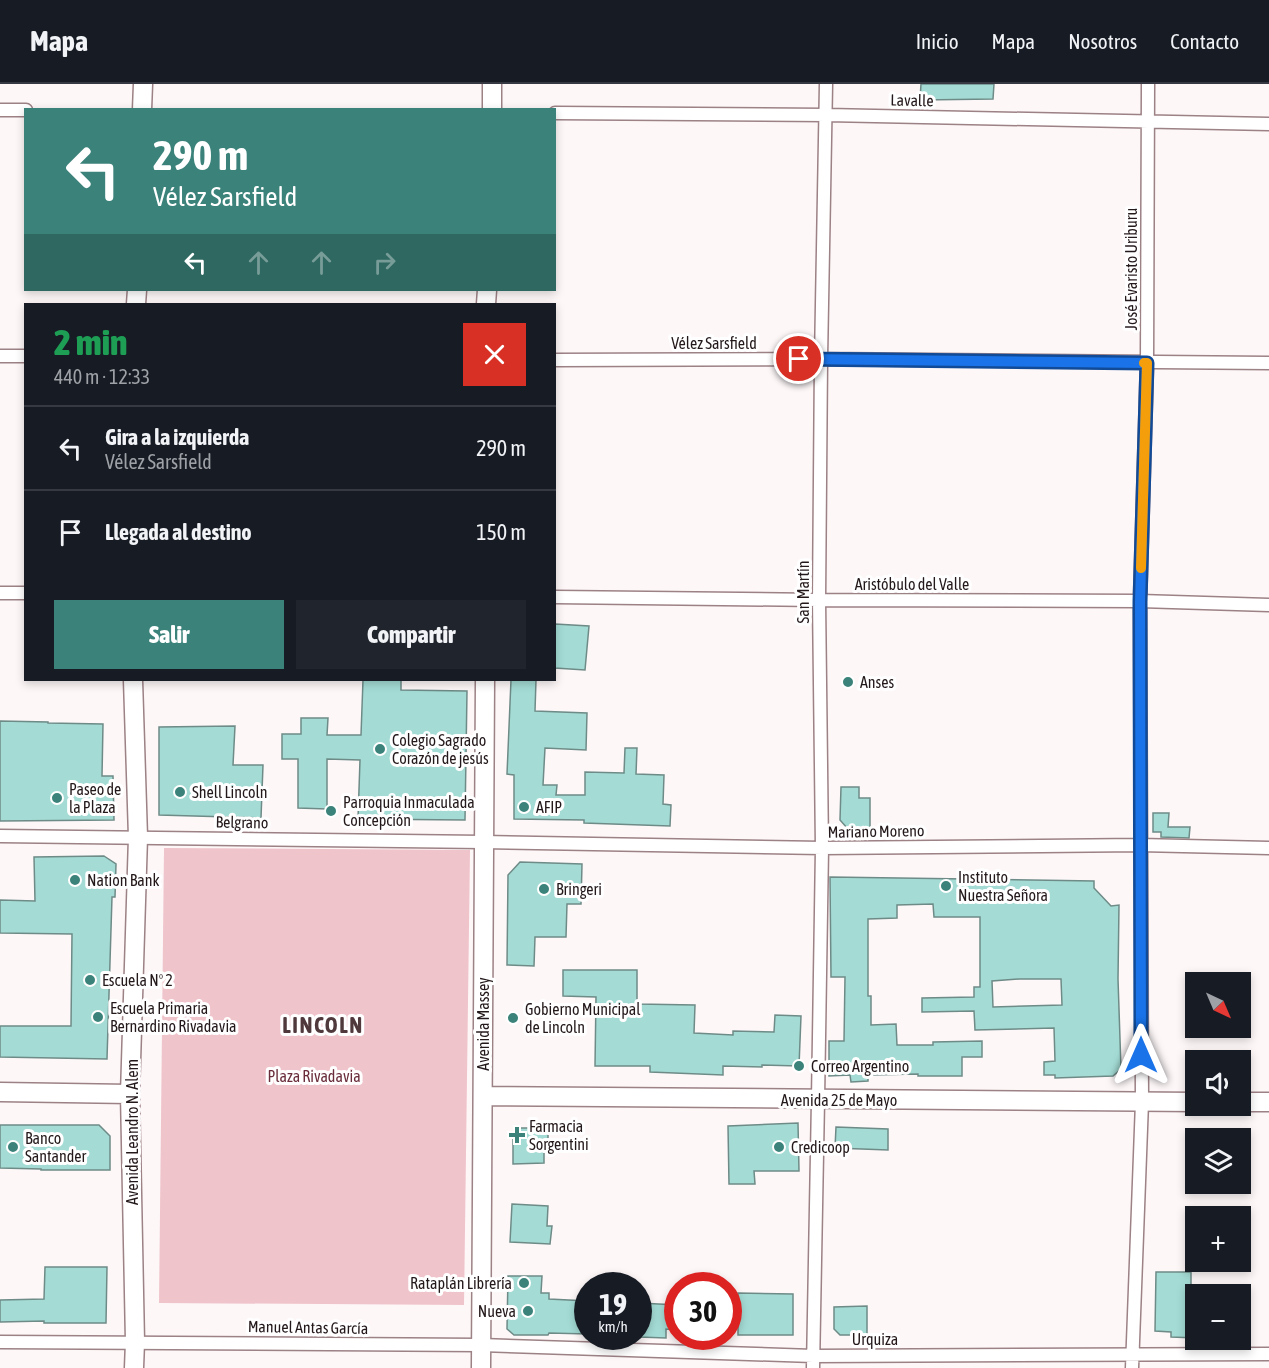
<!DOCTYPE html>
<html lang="es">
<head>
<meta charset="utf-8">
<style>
  :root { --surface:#171b24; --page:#20242c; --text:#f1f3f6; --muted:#9ea1a6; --line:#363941; --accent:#3b827a }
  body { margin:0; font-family:"Asap Condensed",sans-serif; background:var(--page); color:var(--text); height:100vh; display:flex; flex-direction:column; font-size:22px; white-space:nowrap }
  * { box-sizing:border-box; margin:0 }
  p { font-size:20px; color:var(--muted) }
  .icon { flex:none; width:33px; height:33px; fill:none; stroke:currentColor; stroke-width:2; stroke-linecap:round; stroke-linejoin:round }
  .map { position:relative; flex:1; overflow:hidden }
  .side { position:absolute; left:24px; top:219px; width:532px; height:378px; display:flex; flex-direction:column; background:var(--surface); border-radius:0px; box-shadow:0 3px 9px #0003 }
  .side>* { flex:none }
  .hud { position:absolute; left:24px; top:24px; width:532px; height:183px; border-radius:0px; box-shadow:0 3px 9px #0003; background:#3b827a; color:#fff; overflow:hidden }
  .needle { width:39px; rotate:136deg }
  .buttons { position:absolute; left:1185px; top:888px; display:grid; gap:12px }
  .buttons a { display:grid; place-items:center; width:66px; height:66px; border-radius:0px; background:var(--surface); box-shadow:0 3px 9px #0003; font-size:30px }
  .speed { position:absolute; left:574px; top:1188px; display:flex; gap:12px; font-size:30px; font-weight:700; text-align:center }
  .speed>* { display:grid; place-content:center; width:78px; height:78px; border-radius:50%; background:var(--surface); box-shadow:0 3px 9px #0003; line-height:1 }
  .speed small { font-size:15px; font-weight:400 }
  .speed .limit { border:9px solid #d22; background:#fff; color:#111 }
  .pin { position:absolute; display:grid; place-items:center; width:51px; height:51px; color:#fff; margin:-26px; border:3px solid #fff; border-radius:50%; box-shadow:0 2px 6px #0007 }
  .me { position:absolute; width:66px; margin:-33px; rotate:0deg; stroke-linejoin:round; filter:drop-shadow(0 0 4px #0008) }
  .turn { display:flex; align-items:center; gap:21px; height:126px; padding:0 30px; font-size:27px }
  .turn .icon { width:78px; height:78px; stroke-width:2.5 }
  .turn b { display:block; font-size:42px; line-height:51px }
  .lanes { display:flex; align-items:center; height:57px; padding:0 30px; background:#0003; justify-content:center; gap:30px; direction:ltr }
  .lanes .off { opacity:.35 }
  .round { display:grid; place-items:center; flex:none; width:63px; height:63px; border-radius:0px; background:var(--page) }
  .overview { display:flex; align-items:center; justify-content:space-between; height:102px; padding:0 30px }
  h1 { font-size:36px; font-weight:800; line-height:45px; color:#1e9e55 }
  .button { display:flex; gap:12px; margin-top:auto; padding:12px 30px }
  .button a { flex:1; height:69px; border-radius:0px; background:var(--accent); color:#fff; font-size:24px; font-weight:800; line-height:69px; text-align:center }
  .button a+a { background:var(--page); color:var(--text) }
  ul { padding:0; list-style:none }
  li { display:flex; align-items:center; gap:18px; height:84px; padding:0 30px; border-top:2px solid var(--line) }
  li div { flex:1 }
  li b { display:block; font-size:22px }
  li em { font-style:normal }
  header { display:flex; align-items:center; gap:36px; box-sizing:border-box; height:84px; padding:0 30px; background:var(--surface); border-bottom:2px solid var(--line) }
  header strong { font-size:28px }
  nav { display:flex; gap:33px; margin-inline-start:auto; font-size:21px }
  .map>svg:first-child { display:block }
  .green { fill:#f0c4cb }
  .building { fill:#a4dcd5; stroke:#6e8b87; stroke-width:1.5; fill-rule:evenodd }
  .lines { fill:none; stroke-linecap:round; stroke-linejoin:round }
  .street-casing { stroke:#9c8185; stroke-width:15 }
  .secondary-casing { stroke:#9c8185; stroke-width:21 }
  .street { stroke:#fff; stroke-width:12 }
  .secondary { stroke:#fff; stroke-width:18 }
  .route-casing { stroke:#114b97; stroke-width:15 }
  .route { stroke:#1a73e8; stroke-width:10 }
  .slow { stroke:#f59e0b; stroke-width:10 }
  .poi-dot { fill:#3b827a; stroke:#fff; stroke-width:2 }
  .labels { text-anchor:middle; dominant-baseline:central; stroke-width:6; stroke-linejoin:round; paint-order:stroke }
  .street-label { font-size:16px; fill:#23181a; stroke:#fff }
  .poi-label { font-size:16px; fill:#23181a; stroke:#fff; text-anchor:start }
  .park-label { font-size:16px; fill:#6a2d3b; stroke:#fff }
  .district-label { font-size:22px; font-weight:bold; letter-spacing:1.5px; fill:#50393d; stroke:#fff }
</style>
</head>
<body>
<header>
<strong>Mapa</strong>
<nav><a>Inicio</a><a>Mapa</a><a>Nosotros</a><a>Contacto</a></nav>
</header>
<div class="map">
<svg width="1269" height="1284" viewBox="0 0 1269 1284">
  <rect width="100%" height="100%" fill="#fdf7f8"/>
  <path class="green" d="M164 764 470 766 464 1221 159 1219Z"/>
  <path class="building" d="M921 0H994L993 15 920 16Z
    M555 540 589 542 585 586 555 584Z
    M363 596H401V606L467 607 465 736 358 735 360 676 327 675V725L298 724V675H282V650H301V634H328L327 651H361Z
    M511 596H536L535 627 587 629 586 666 545 664 543 701H557L556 711H585V688L624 689 625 664H637L636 690 664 691 663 720 671 721 670 742 584 739V736L514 735V691L507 690Z
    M0 637 48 638V639L103 640 102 692H113L114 736 0 737Z
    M235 642 233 681H263L261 734 159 731V643Z
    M841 703H859V714H870V745H848L840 736Z
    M1153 729H1169L1168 743H1190L1189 754 1161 753V748H1153Z
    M104 772 116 780 115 813H112L107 975 0 973V942H71L72 850 0 849V816L35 817 34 773Z
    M520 778 582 780 581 820H567L566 853H535L534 882 507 881 508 791Z
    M830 793 1094 797V804L1111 822 1119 821 1118 895 1121 985 1113 992 1055 994V991H1044V978L1055 977 1054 944 975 946 974 927 922 928V914L974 913V903H980V833H934L933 820 897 821V834L868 835V912H871V941L896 940 897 961H933V958L982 957V973H962V992H918V990L868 991V997L851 998 850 991 829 992V957H844L845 893H831ZM1019 895H1061L1062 921 993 923 992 897Z
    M563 886H637V920L695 921 694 949 733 951V947L774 948 775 931 801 932 799 982 762 981V983L723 982V991L650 988V982H595L596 913 563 912Z
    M798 1039 799 1087H754L755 1100H729L728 1042Z
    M0 1041H99L110 1052V1086H41V1085L0 1084Z
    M836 1043 888 1045V1066L835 1064Z
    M518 1044H548V1060H544V1079L513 1080V1048Z
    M512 1120 548 1122 547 1142H552L550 1160 510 1158Z
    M45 1183H107L106 1239H44V1237L0 1238V1216L44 1215Z
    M1156 1188H1191V1224H1196V1254L1171 1253V1248L1155 1247Z
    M508 1192H542L541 1209H549V1215L588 1217V1250L549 1249 548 1251H514L507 1245Z
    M738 1209 793 1210V1251H738Z
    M639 1219 678 1221 677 1246 666 1245V1254L639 1253Z
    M867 1222V1251H840L834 1245V1223Z"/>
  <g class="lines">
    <g class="street-casing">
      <path id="street" d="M0 26H26
        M555 29 827 31 1269 40
        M0 272H26
        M555 276 821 275 1269 279
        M0 509H26
        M555 513 819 516 1140 517 1269 521
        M0 752 483 758 822 764 1140 761 1269 764
        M0 1258 481 1261 813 1272 1269 1270
        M813 1284 818 1016 822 764 819 516 821 275 826 0
        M1132 1284 1142 1018 1140 517 1147 279 1148 0"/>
    </g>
    <g class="secondary-casing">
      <path id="secondary" d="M492 0V26
        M142 26 143 0
        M136 220 137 206
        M486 220 487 206
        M133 596 138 753 130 1010 135 1258 134 1284
        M0 1008 130 1010
        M483 1012 1196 1018
        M1240 1018H1269
        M481 1284 485 596"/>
    </g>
    <use href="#street" class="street"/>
    <use href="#secondary" class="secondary"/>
  </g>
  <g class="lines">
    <g class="route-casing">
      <path id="route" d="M799 275 1147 279 1140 518 1141 971"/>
    </g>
    <use href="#route" class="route"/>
    <path class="slow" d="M1141 484 1147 279H1144"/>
  </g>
  <g class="poi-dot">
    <circle cx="848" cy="598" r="6"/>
    <circle cx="380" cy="665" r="6"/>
    <circle cx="180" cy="708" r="6"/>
    <circle cx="57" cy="714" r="6"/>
    <circle cx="524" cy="723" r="6"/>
    <circle cx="331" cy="727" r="6"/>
    <circle cx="75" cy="796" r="6"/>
    <circle cx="946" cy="802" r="6"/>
    <circle cx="544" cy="805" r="6"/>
    <circle cx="90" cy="896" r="6"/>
    <circle cx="98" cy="933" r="6"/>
    <circle cx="513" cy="934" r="6"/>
    <circle cx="799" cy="982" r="6"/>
    <path d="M514 1042h6v6h6v6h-6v6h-6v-6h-6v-6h6z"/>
    <circle cx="13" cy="1063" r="6"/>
    <circle cx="779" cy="1063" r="6"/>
    <circle cx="524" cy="1199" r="6"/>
    <circle cx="528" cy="1227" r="6"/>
  </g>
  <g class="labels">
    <g class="street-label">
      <text transform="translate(912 16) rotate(1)">Lavalle</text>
      <text transform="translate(1131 185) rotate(-90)">José Evaristo Uriburu</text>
      <text x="714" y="259">Vélez Sarsfield</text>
      <text x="912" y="500">Aristóbulo del Valle</text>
      <text transform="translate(803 508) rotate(-90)">San Martín</text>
      <text transform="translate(242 738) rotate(1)">Belgrano</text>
      <text transform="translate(876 747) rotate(-1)">Mariano Moreno</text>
      <text transform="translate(483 940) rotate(-90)">Avenida Massey</text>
      <text x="839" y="1016">Avenida 25 de Mayo</text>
      <text transform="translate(132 1048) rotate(-90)">Avenida Leandro N. Alem</text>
      <text transform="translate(308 1243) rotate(1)">Manuel Antas García</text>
      <text x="875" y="1255">Urquiza</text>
    </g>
    <g class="poi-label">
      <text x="860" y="598">Anses</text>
      <text x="392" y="656">Colegio Sagrado<tspan x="392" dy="18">Corazón de jesús</tspan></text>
      <text x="69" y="705">Paseo de<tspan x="69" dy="18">la Plaza</tspan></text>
      <text x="192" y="708">Shell Lincoln</text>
      <text x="343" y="718">Parroquia Inmaculada<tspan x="343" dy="18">Concepción</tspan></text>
      <text x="536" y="723">AFIP</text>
      <text x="958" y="793">Instituto<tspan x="958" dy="18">Nuestra Señora</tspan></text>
      <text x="87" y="796">Nation Bank</text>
      <text x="556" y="805">Bringeri</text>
      <text x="102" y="896">Escuela Nº 2</text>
      <text x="110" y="924">Escuela Primaria<tspan x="110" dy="18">Bernardino Rivadavia</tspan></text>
      <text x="525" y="925">Gobierno Municipal<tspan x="525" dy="18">de Lincoln</tspan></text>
      <text x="811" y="982">Correo Argentino</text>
      <text x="529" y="1042">Farmacia<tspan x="529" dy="18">Sorgentini</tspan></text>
      <text x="25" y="1054">Banco<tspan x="25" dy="18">Santander</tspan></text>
      <text x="791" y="1063">Credicoop</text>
      <text x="512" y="1199" text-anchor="end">Rataplán Librería</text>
      <text x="516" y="1227" text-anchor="end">Nueva</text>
    </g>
    <g class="park-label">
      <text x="314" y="992">Plaza Rivadavia</text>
    </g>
    <g class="district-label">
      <text x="323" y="941">LINCOLN</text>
    </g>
  </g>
</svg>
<div class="buttons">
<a><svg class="needle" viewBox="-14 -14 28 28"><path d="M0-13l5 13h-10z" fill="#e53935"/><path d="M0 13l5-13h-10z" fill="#9ea1a6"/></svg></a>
<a><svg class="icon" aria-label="sound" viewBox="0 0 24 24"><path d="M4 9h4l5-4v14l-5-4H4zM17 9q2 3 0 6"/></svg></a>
<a><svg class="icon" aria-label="layers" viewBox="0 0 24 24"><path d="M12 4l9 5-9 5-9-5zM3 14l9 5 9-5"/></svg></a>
<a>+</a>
<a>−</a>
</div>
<div class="speed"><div>19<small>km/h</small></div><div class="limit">30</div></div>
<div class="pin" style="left:799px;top:275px;background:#d93025"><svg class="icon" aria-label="arrive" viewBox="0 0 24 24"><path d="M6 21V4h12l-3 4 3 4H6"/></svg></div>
<svg class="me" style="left:1141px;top:971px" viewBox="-20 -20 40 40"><path d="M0-17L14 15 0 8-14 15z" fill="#1a73e8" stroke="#fff" stroke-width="4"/></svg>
<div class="hud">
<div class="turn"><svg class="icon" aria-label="left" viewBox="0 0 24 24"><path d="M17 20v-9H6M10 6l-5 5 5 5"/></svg><div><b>290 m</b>Vélez Sarsfield</div></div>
<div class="lanes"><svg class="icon" aria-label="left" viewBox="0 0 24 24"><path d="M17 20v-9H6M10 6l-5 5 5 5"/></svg><svg class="icon off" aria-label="ahead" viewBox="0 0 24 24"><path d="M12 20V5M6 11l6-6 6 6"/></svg><svg class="icon off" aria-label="ahead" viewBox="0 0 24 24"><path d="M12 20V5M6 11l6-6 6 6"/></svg><svg class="icon off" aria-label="right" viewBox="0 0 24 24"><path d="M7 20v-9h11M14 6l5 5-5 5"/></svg></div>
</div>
<section class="side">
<div class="overview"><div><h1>2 min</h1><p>440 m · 12:33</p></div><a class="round" style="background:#d93025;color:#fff"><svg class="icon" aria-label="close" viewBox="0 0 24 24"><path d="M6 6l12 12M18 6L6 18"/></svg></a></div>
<ul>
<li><svg class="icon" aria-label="left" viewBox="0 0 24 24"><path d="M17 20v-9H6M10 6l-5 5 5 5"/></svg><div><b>Gira a la izquierda</b><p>Vélez Sarsfield</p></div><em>290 m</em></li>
<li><svg class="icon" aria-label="arrive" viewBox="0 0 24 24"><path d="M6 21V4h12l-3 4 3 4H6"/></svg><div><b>Llegada al destino</b></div><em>150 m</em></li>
</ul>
<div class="button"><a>Salir</a><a>Compartir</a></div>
</section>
</div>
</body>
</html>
